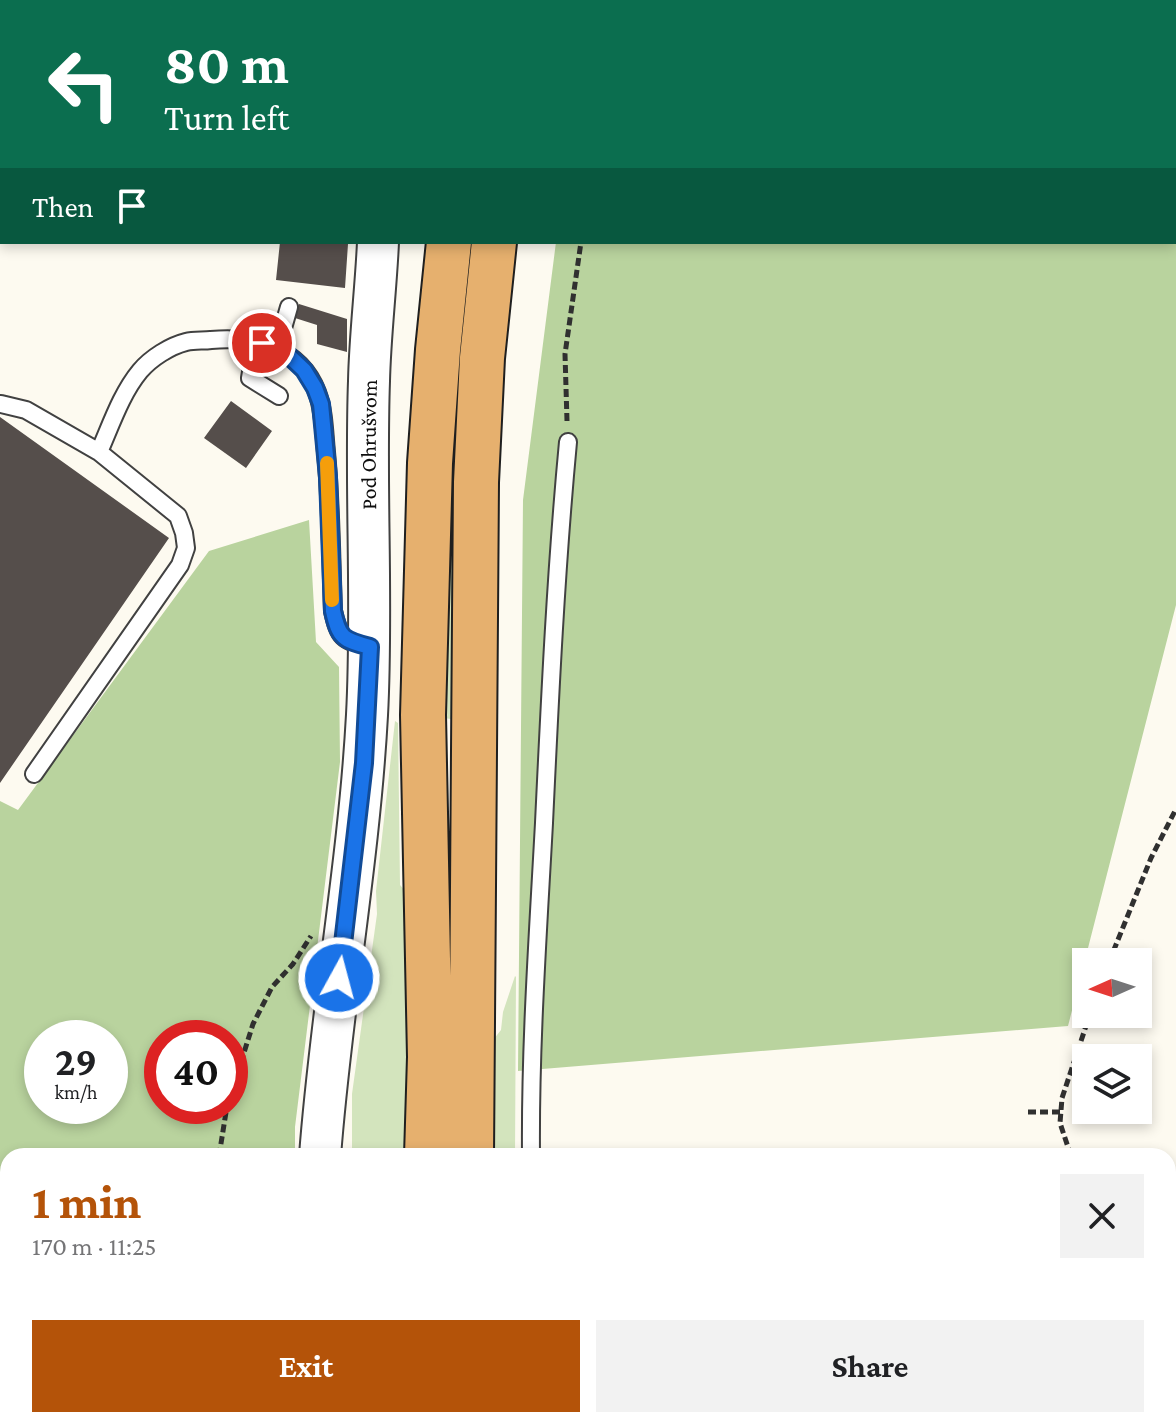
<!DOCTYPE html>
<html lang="en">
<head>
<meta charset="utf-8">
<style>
  :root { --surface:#fff; --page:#f2f2f2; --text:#202124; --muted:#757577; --accent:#b45309 }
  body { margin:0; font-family:"Crimson Pro",serif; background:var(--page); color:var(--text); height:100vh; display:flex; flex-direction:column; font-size:30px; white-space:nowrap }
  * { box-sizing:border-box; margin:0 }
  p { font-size:26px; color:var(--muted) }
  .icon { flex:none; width:44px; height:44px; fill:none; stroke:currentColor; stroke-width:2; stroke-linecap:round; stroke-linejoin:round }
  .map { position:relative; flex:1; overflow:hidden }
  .side { position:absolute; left:0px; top:1148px; width:1176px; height:280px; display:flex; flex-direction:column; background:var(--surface); border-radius:24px 24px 0 0; box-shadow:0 4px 12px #0003 }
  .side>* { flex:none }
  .top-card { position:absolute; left:0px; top:0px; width:1176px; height:244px; box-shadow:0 4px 12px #0003; background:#0b6e4f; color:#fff; overflow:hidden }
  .needle { width:52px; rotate:267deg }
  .fabs { position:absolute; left:1072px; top:948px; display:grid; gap:16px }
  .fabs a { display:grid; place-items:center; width:80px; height:80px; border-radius:0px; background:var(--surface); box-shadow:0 4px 12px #0003; font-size:40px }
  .speed { position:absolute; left:24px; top:1020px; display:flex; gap:16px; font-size:40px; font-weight:700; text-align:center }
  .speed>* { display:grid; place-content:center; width:104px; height:104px; border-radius:50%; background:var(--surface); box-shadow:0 4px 12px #0003; line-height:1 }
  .speed small { font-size:20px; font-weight:400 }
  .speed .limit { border:12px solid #d22; background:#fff; color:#111 }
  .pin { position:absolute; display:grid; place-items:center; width:68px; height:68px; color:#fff; margin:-34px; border:4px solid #fff; border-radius:50%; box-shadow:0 2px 8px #0007 }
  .me { position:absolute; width:88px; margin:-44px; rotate:7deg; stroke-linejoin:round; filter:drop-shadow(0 0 6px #0008) }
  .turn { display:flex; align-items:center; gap:28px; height:168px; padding:0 32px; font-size:36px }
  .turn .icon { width:104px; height:104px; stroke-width:2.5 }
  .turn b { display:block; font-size:56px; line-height:68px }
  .then { display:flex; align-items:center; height:76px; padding:0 32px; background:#0003; gap:16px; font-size:30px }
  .round { display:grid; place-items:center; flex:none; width:84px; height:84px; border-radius:0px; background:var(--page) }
  .overview { display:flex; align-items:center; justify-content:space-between; height:136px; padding:0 32px }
  h1 { font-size:48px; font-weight:700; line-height:60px; color:var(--accent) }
  .action { display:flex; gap:16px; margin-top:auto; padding:16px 32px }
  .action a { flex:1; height:92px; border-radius:0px; background:var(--accent); color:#fff; font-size:32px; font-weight:700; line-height:92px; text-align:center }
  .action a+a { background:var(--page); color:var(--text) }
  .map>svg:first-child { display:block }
  .green { fill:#d3e4bd }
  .forest { fill:#b9d39e; fill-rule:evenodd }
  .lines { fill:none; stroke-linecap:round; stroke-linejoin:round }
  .stream { stroke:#4a95be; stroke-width:8 }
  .building { fill:#554e4b }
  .service-casing { stroke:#414141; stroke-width:20 }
  .minor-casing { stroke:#414141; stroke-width:36 }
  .tertiary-casing { stroke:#414141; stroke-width:44 }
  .trunk-casing { stroke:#1f1f1f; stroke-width:48 }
  .path { stroke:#303030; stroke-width:5; stroke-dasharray:8 4; stroke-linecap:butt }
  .service { stroke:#fff; stroke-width:16 }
  .minor { stroke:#fff; stroke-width:32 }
  .tertiary { stroke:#fff; stroke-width:40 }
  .trunk { stroke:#e6b06e; stroke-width:44 }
  .route-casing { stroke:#114b97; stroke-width:20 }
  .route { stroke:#1a73e8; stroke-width:14 }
  .slow { stroke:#f59e0b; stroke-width:14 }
  .labels { text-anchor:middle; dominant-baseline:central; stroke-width:8; stroke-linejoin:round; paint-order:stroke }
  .street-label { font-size:22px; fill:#0e0e0e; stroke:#fff }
</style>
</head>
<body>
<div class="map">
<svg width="1176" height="1428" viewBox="0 0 1176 1428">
  <rect width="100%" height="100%" fill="#fdfaf0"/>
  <path class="green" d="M467 242H477L454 713 451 719 444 718 445 562Z
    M395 721 398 723 400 885 408 894 409 1002 407 1156H352V1094L377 914 376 891Z
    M515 976 516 977 515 1156H490L493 1040 501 1030 503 1012Z
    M481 1420H512V1428H480Z"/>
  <path class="forest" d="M587 0H1176V605L1068 1026 518 1071 523 500 556 242H1174V2H587Z
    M309 520 316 642 339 667 340 762 295 1127V1156H8V1420H380L379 1428H0V801L18 810 209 551ZM42 1038H110V1106H42ZM162 1038H230V1106H162Z"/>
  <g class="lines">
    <path class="stream" d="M562 2V0"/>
  </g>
  <path class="building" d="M280 242 348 244 345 288 276 280Z
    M299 304 347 319V352L317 344V325L295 318Z
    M231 401 272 431 246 468 204 438Z
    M0 417 169 538 0 783Z"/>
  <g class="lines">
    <g class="service-casing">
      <path id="service" d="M256 342 250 378 279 396
        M277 349 289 307
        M1 404 26 410 99 452 178 516 184 533 186 548 180 565 34 774
        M99 452C111 425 121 394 140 371 151 358 170 346 186 342 194 340 203 341 211 340 254 336 300 347 317 392 324 411 324 432 326 452 331 505 331 558 333 611 339 638 342 640 368 647
        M531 1156C530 1045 538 934 544 823 550 696 556 569 568 442
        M996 1420 995 1423 997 1428
        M531 1428V1420"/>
    </g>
    <g class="minor-casing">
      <path id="minor" d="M259 0 264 2
        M1168 1336 1176 1325
        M1097 1428 1104 1420"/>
    </g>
    <g class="tertiary-casing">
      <g id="tertiary">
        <path d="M326 0 327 2"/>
        <path id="s1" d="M320 1156C331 1009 359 863 367 715 373 604 365 493 369 381 370 335 376 288 378 242"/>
      </g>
    </g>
    <g class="trunk-casing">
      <path id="trunk" d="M489 2 490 0
        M535 2 536 0
        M427 1156 430 1057 423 715 430 463 438 350 449 242
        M471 1156 476 482 482 358 494 242
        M408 1428 409 1420
        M452 1428 454 1420"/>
    </g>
    <path class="path" d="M674 2 675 0
      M567 421 565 354 581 242
      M1109 962 1151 858 1176 809
      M230 1097 253 1024 272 987 293 964 311 936
      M1028 1112H1061
      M219 1156 227 1106
      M1071 1156 1060 1123 1062 1098 1090 1014
      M1168 1197 1176 1195
      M266 1420 267 1428"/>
    <use href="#service" class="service"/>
    <use href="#minor" class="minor"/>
    <use href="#tertiary" class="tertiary"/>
    <use href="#trunk" class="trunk"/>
  </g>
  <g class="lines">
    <g class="route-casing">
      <path id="route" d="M262 343 286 353 304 370 315 388 321 404 328 477 333 611C339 638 343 640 370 647L364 763 339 978"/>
    </g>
    <use href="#route" class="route"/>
    <path class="slow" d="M327 463 332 600"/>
  </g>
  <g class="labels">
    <g class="street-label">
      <text stroke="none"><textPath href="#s1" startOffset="714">Pod Ohrušvom</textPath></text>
    </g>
  </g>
</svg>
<div class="fabs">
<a><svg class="needle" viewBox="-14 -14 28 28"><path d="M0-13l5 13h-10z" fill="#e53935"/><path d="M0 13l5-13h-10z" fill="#757577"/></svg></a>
<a><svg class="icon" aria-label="layers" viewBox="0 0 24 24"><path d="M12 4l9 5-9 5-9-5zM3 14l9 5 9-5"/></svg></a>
</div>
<div class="speed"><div>29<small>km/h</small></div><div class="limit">40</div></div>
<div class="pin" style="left:262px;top:343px;background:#d93025"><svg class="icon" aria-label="arrive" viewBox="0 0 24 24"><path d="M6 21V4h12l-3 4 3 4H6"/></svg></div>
<svg class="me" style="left:339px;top:978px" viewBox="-20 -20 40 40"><circle r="17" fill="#1a73e8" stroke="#fff" stroke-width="3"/><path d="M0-11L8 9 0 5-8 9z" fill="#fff"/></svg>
<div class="top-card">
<div class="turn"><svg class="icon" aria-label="left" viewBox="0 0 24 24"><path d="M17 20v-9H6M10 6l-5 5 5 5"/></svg><div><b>80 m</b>Turn left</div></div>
<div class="then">Then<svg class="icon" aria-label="arrive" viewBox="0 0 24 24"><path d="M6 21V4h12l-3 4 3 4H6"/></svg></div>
</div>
<section class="side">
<div class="overview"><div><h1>1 min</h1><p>170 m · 11:25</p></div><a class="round"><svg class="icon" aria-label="close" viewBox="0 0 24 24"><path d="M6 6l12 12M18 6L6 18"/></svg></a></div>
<div class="action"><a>Exit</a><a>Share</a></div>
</section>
</div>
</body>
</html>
